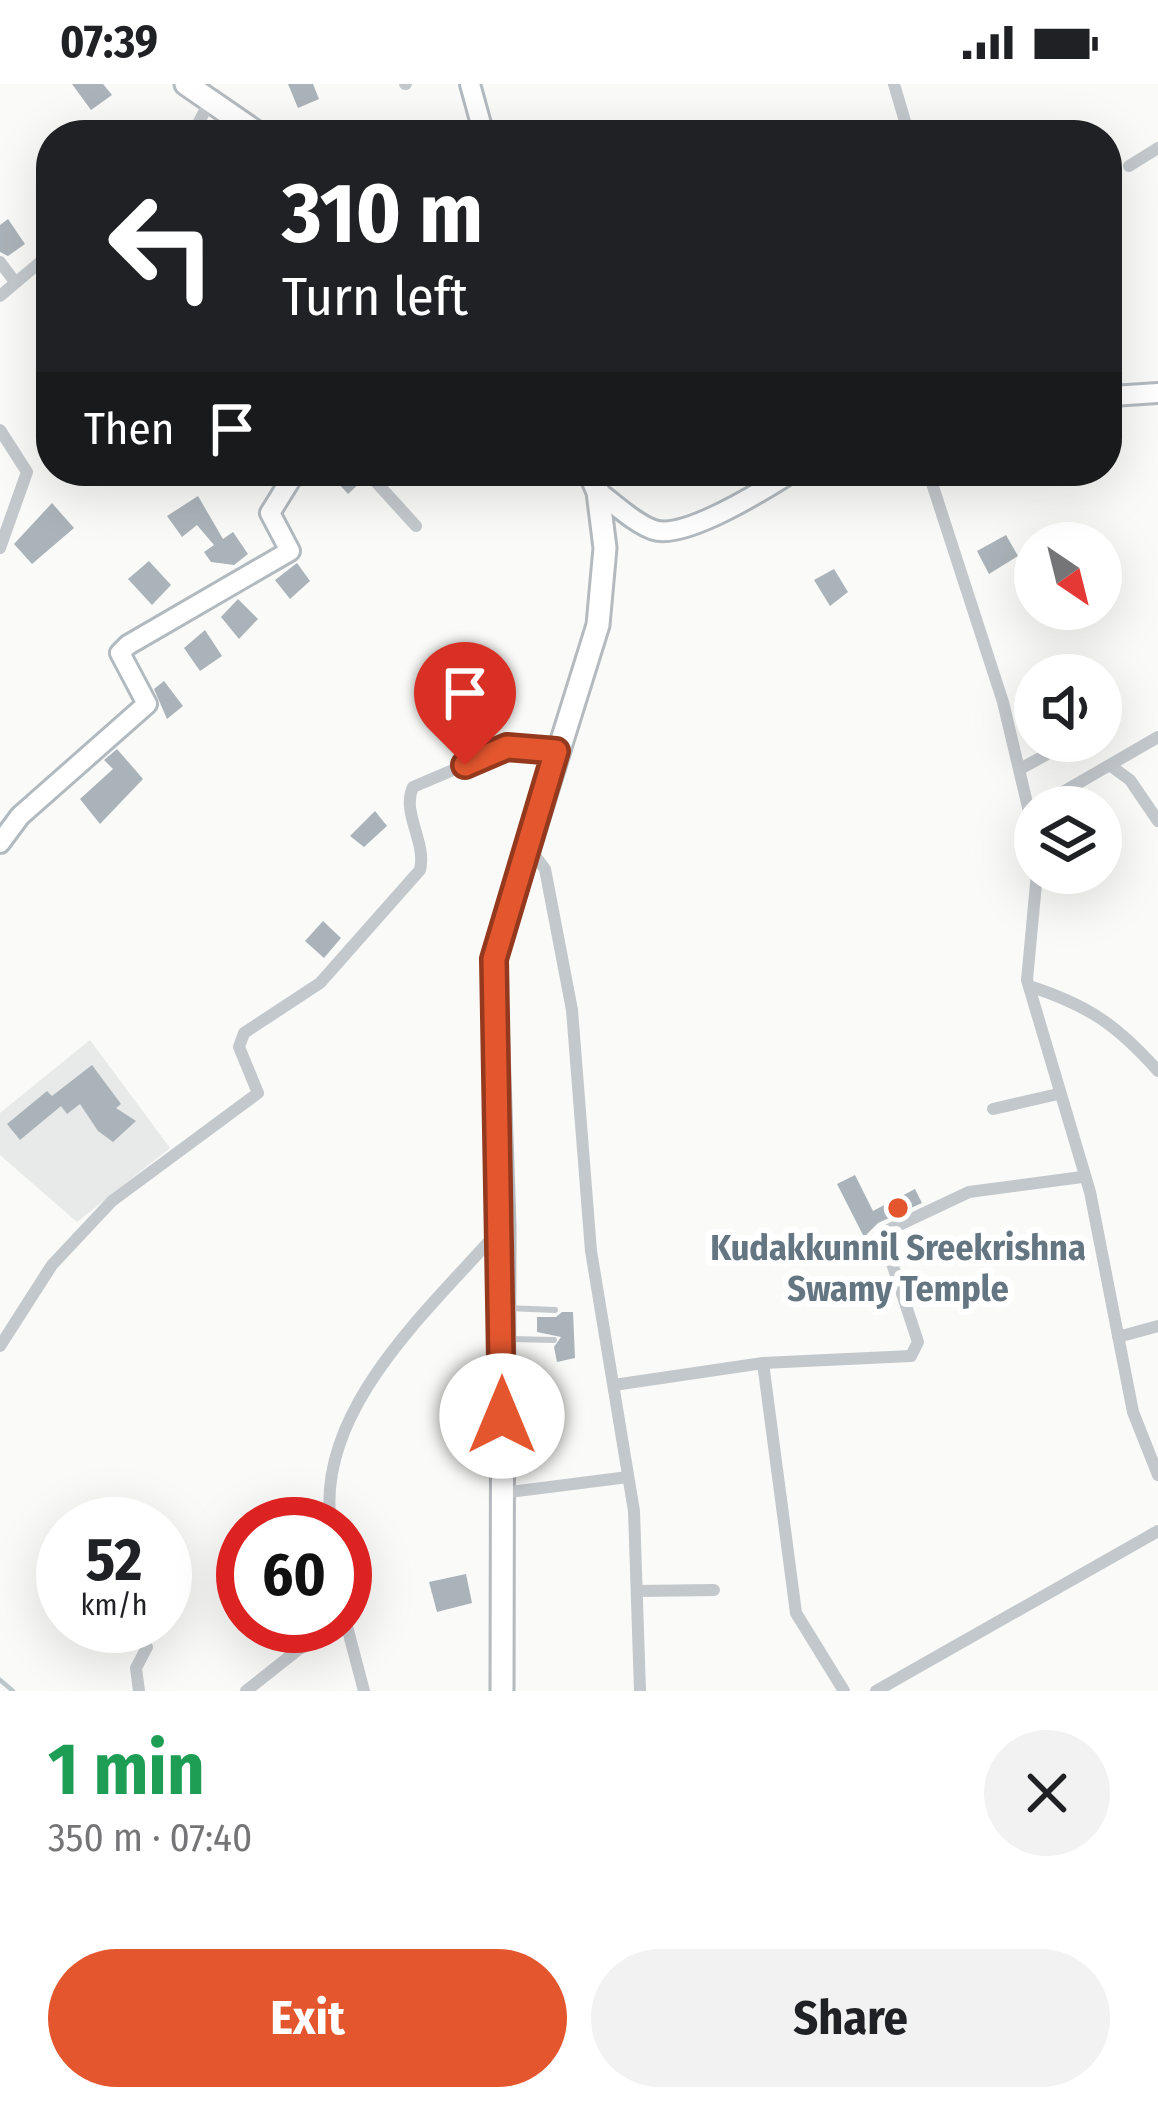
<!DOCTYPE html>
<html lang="en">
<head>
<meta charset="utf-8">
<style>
  :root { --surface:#fff; --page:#f2f2f2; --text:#202124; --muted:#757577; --accent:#e4572e }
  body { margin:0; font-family:"Fira Sans Condensed",sans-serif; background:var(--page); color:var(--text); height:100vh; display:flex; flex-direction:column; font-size:45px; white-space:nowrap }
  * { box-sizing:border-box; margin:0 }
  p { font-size:39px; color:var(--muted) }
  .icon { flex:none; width:66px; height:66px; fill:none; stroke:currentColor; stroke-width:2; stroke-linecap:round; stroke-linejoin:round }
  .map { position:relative; height:1607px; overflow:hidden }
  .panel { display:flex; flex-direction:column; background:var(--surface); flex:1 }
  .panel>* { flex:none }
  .guide { position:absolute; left:36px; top:36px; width:1086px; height:366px; border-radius:48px; box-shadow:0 12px 48px #0002; background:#202124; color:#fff; overflow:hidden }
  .needle { width:78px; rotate:145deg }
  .buttons { position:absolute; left:1014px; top:438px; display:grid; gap:24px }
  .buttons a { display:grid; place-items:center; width:108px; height:108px; border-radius:50%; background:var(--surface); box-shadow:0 12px 48px #0002; font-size:60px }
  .speed { position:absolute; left:36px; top:1413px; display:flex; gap:24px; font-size:60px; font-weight:700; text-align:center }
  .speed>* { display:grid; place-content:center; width:156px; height:156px; border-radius:50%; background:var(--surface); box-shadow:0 12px 48px #0002; line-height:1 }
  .speed small { font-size:30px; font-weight:400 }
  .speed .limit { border:18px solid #d22; background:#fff; color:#111 }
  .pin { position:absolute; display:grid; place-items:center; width:102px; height:102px; color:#fff; margin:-123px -51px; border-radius:50% 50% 50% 0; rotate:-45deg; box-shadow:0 0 12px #0007 }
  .pin .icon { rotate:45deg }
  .me { position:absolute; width:132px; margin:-66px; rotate:0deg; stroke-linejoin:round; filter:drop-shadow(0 0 9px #0008) }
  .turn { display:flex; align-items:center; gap:42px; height:252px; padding:0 48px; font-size:54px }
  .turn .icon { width:156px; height:156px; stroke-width:2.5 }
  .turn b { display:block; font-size:84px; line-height:102px }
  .then { display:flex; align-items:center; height:114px; padding:0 48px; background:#0003; gap:24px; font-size:45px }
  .round { display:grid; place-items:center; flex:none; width:126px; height:126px; border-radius:63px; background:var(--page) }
  .overview { display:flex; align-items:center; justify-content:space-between; height:204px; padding:0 48px }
  h1 { font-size:72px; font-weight:700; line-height:90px; color:#1e9e55 }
  .button { display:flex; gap:24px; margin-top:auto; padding:24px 48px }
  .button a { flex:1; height:138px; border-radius:72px; background:var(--accent); color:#fff; font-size:48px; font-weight:700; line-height:138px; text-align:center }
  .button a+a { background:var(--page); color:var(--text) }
  .status { display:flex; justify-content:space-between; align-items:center; height:84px; padding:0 60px; background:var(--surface); direction:ltr }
  .status svg { height:33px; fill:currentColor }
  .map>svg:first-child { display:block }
  .built { fill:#e8e9e9 }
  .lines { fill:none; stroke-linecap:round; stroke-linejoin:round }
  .stream { stroke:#bbc7cb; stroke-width:4.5 }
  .building { fill:#aab3b9 }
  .secondary-casing { stroke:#b3babf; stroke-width:24 }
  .primary-casing { stroke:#b5babe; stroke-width:27 }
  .lane { stroke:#c3c8cc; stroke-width:6 }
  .street { stroke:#c3c8cc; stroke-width:12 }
  .secondary { stroke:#fff; stroke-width:18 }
  .primary { stroke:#fff; stroke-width:21 }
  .route-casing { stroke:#94391e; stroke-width:30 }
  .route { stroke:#e4572e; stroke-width:21 }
  .poi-dot { fill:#e4572e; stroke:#fff; stroke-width:4.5 }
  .labels { text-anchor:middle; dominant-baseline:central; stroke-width:12; stroke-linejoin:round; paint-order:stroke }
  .poi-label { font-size:36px; font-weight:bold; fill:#657683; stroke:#fff }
</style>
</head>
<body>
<div class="status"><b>07:39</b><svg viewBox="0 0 49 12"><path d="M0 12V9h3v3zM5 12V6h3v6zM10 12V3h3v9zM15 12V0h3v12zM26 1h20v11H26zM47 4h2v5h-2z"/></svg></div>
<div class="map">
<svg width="1158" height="1607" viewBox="0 0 1158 1607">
  <rect width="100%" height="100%" fill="#fafaf8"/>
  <path class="built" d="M90 956 170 1064 77 1138 0 1071V1029Z"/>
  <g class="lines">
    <path class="stream" d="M0 1596 13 1607"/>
  </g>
  <path class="building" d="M72 0H103L112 11 91 26Z
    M288 0H313L319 15 298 24Z
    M8 135 25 160 8 172 0 168V141Z
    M327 387H352L361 398 348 410Z
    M198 412 223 455 233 448 248 470 234 481 211 478 204 468 214 461 197 441 182 453 167 432Z
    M52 419 74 444 32 480 14 460Z
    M1006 451 1018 472 989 490 977 467Z
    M149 477 171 501 152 521 128 495Z
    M297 479 310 497 290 515 275 496Z
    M834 485 848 508 830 522 814 496Z
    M238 515 258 535 239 555 221 533Z
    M205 546 222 572 200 587 184 564Z
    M487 573 500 608 477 618 460 584Z
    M164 597 183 622 167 635 154 605Z
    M117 665 143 695 100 740 80 715 113 685 104 676Z
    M375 727 387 742 364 763 350 752Z
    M323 837 341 854 324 874 305 857Z
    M92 981 121 1020 116 1024 136 1037 113 1058 98 1047 80 1020 67 1030 61 1022 20 1056 7 1040 47 1007 52 1012Z
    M855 1091 873 1127 915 1105 922 1119 878 1139 864 1153 837 1100Z
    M562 1228H573L575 1274 557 1278 554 1263 561 1253 537 1248V1233H556Z
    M466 1490 472 1519 437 1528 429 1498Z"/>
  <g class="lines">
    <g class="secondary-casing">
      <path id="secondary" d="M470 0 484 51
        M1107 306 1112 312 1158 309
        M598 408C614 419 635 440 654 446 685 456 767 404 794 387
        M0 759 20 732 147 620 120 569 128 561 290 467 270 429 296 387"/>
    </g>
    <g class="primary-casing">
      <path id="primary" d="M186 0 260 51
        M502 1607 503 1142 494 875 598 541 605 464 598 408 589 387"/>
    </g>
    <path class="lane" d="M506 1224 555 1226
      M510 1255 554 1256"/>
    <path class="street" d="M405 0H406
      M894 0 909 51
      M192 51 210 17
      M1129 82 1158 64
      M0 178 15 198
      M0 212 51 169
      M0 346 27 388 0 464
      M366 387 416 442
      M928 387 1003 618 1035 753
      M1111 682 1130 696 1158 737
      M1020 685 1071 657
      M1037 723 1158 653
      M527 761 545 785 572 926 591 1167 634 1427 640 1607
      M1037 789 1027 896 1090 1108 1133 1328 1158 1391
      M1029 902C1088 921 1117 941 1158 987
      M993 1025 1058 1010
      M1118 1253 1158 1242
      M0 1262 52 1181 112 1117 258 1009 239 963 244 949 320 899 420 786C427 758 401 729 413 703L507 663 557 667
      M763 1279 796 1529 844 1607
      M614 1301 763 1279 911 1272 918 1258 882 1149 969 1108 1082 1093
      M502 1409 628 1393
      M308 1440 329 1429
      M331 1440C314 1325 433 1222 502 1143
      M637 1507 714 1506
      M345 1535 364 1607
      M139 1607 136 1584 147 1563
      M246 1607 299 1565 346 1543
      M876 1607 1158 1447"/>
    <use href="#secondary" class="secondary"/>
    <use href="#primary" class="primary"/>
  </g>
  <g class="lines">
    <g class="route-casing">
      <path id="route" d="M465 681 507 663 556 667 494 875 502 1332"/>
    </g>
    <use href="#route" class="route"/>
  </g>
  <circle class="poi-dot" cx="898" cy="1124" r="12"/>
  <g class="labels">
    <g class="poi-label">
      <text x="898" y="1164">Kudakkunnil Sreekrishna<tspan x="898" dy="41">Swamy Temple</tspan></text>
    </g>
  </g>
</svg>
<div class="buttons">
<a><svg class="needle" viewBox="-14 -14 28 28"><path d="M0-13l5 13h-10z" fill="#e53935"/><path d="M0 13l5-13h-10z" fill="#757577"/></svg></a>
<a><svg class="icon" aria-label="sound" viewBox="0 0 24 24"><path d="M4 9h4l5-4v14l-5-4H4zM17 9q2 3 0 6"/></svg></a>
<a><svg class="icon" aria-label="layers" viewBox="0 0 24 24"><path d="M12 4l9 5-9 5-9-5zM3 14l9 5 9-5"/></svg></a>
</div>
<div class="speed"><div>52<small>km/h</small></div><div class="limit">60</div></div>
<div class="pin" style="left:465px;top:681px;background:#d93025"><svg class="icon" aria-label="arrive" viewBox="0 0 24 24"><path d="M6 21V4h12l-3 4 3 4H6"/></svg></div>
<svg class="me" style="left:502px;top:1332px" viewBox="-20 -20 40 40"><circle r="19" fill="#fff"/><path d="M0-13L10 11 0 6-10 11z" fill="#e4572e"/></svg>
<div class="guide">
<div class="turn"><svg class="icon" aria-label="left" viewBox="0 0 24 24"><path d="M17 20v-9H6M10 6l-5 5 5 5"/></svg><div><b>310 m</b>Turn left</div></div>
<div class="then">Then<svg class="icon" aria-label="arrive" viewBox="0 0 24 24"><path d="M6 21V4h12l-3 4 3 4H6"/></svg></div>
</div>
</div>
<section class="panel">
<div class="overview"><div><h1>1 min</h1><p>350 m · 07:40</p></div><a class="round"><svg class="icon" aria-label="close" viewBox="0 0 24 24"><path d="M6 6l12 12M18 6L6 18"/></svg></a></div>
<div class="button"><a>Exit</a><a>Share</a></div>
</section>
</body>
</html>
